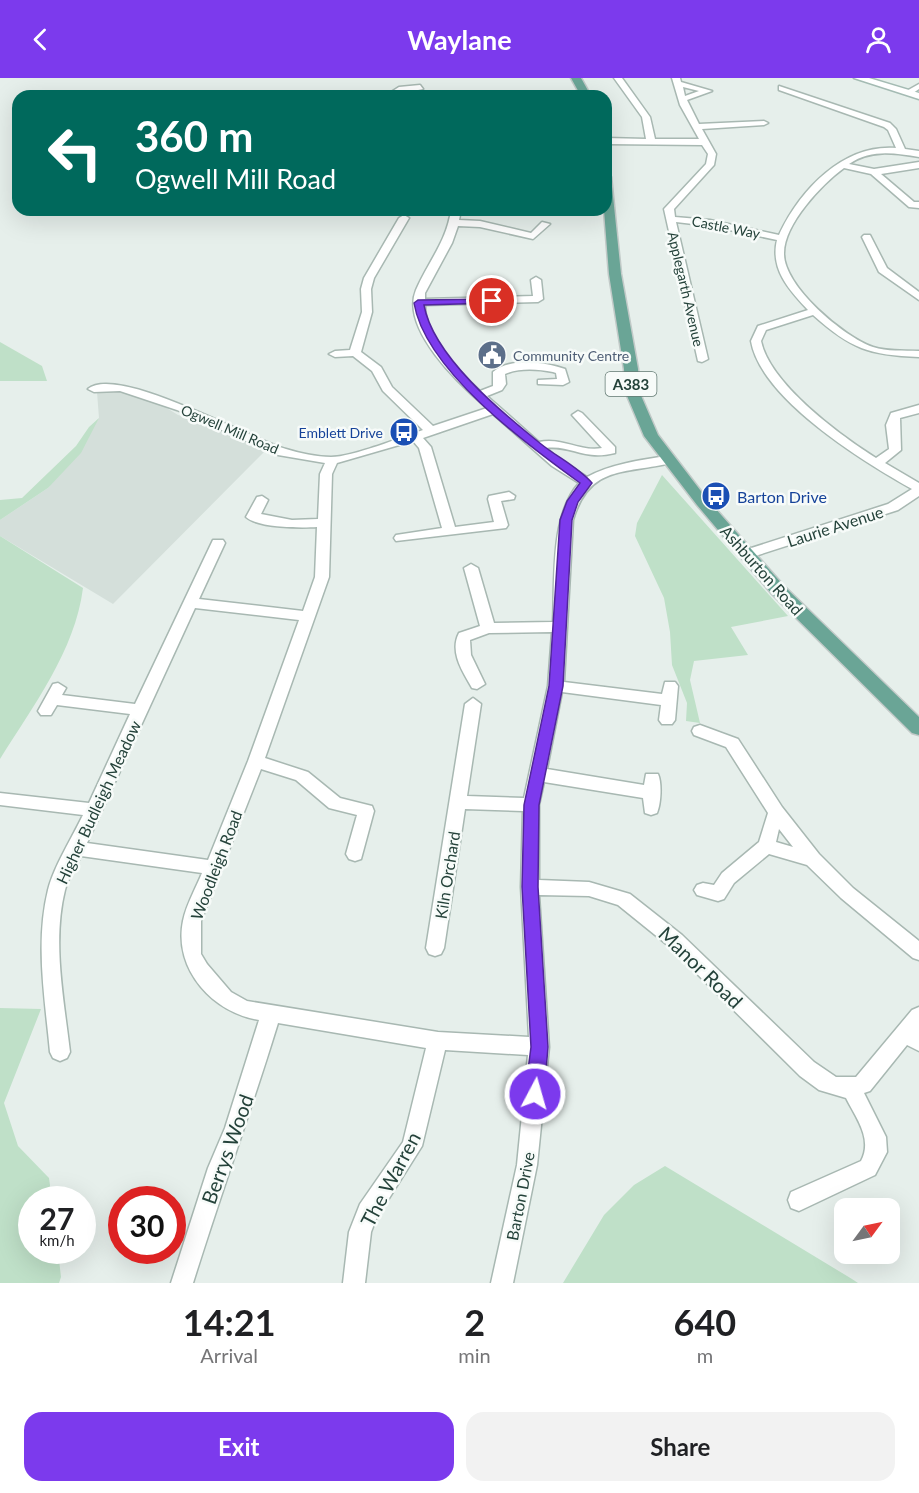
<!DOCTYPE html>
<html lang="en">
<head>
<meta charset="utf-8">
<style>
  :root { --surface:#fff; --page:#f2f2f2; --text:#202124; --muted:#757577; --accent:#7c3aed }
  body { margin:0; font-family:Lato,sans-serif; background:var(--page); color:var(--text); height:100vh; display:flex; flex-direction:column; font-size:22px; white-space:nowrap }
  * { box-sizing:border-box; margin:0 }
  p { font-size:20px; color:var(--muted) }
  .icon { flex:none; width:33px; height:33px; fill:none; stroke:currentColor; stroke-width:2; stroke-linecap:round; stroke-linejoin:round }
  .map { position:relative; height:1205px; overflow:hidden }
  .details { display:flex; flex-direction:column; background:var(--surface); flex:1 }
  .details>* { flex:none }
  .hud { position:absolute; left:12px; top:12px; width:600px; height:126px; border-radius:18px; box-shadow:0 6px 24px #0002; background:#00695c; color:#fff; overflow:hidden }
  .needle { width:39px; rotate:57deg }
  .controls { position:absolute; left:834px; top:1120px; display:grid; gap:12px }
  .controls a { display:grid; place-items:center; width:66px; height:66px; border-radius:12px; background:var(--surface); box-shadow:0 6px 24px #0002; font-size:30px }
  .speed { position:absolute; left:18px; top:1108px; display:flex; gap:12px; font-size:30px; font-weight:700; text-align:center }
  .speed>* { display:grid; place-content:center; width:78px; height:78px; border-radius:50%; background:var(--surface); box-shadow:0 6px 24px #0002; line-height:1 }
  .speed small { font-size:15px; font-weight:400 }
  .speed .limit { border:9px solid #d22; background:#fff; color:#111 }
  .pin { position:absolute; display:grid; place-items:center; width:51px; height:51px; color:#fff; margin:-26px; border:3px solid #fff; border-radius:50%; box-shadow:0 2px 6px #0007 }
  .me { position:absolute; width:66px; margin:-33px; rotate:6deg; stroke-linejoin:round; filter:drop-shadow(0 0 4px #0008) }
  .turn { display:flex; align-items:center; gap:21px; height:126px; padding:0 24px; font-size:27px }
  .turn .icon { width:78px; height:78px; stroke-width:2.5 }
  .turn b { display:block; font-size:42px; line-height:51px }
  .eta { display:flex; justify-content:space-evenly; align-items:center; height:102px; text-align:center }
  .eta b { font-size:36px; font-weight:700; line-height:42px }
  .primary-button { display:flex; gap:12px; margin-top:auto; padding:12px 24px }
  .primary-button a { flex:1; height:69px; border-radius:18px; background:var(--accent); color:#fff; font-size:24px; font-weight:700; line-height:69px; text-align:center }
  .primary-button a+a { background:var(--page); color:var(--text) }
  header { display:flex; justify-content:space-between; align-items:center; height:78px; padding:0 24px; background:var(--accent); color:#fff; font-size:27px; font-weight:700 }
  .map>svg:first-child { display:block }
  .built { fill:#d4dfda }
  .green { fill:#bfe0c8 }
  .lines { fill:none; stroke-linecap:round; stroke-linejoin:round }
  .street-casing { stroke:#a8b8b2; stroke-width:3 }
  .secondary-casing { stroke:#a4bbb3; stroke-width:3 }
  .primary-casing { stroke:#c2cac8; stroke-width:3 }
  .street { fill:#fff; fill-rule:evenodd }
  .secondary { fill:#fff; fill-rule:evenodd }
  .primary { fill:#6aa596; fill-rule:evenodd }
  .route { fill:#7c3aed; stroke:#51269a; stroke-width:1.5 }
  .labels { text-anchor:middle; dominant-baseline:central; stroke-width:5; stroke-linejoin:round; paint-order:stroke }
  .far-street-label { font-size:14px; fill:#24423a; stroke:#f7fbf9 }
  .far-service-label { font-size:14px; fill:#4e5e75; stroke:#f7fbf9; text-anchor:start }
  .far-transit-label { font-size:14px; fill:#164399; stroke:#f7fbf9; text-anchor:end }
  .shield { fill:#f7fbf9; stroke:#637a73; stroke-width:1.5 }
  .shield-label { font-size:15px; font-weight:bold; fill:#24423a }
  .transit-label { font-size:16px; fill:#164399; stroke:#f7fbf9; text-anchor:start }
  .street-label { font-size:16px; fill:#24423a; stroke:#f7fbf9 }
  .near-street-label { font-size:20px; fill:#24423a; stroke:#f7fbf9 }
</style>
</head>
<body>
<header><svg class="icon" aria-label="back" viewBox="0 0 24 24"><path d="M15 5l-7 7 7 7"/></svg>Waylane<svg class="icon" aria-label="person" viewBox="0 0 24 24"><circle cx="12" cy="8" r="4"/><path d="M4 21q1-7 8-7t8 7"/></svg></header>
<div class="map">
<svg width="919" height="1205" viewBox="0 0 919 1205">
  <rect width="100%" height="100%" fill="#e6efeb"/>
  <path class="built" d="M119 313 157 324 178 337 198 342 266 372 113 526 0 458V442L48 410 99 340 97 314Z"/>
  <path class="green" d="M0 264 42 288 47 303H0Z
    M99 340 81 375 48 410 0 442V422L22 420 76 368 89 349Z
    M662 397 788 538 731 549 748 577 694 583 690 602 700 645 686 643 687 625 672 587 670 554 664 520 635 458 637 445Z
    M0 458 83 510C75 573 33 628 0 681Z
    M0 930 41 931 4 1025 18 1068 49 1100 52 1122H32V1173H58L61 1199 59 1205H0Z
    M665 1088 852 1201 858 1205H563L604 1137 634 1107Z"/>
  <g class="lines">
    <g class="street-casing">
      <path id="street" d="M614 0H622L650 39 655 61H699L680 27 672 0H680L681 4 712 13 687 22 699 46 764 43 768 45 764 47 702 51 716 76 714 87 674 131 675 139 710 142 779 157C800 112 843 66 896 70L888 52 884 49 779 12V8L890 45 896 51 905 71 919 73V79C894 75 871 71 849 86L874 91 919 84V90L881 96 914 124H919V130L909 129 871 96 844 90C822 106 784 146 784 175 783 208 844 259 873 269 887 274 904 272 919 273V279C869 277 851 271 813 237L766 252 761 263C770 306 840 357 876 380L889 371 886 347 891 335 919 327V335L900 340 901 372 885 385 919 405V418L898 432 752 479H742L740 476 742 473 888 426 912 411C864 384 761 321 751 263L758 248 808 232C789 212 770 191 777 162L710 148 676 144 708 281 702 284 698 283 664 131 706 86 708 76 702 67 606 66V60L646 61 642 39ZM683 9 699 13 685 18Z
        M919 6V11L910 17 903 15Z
        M420 7 423 11C410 13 397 18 385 18L399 9Z
        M451 132H461L459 142 480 143 531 155 542 144 550 146 533 161 480 149 458 148 452 165 425 215V221L533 218 531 202 536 199 541 202 543 221 538 224 425 227C425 261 457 292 480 313L493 308V294C510 279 545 284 565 291L569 304 563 307 538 306V302L557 301 556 295 553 294C537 291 519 290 505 296L506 306 502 312 487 318 539 364C562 359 580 374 602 370L572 337 578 333 582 335 615 369V375C583 383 572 367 546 370L560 382 587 399C611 386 640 382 667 378L673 382 671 385C625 396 589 387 573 442L564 604 662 616 665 604H675L678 608 675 642 672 646H662L659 642 661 627 562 614 547 691 644 707 646 696H658C662 705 661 725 657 735L651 737 645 735 643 720 544 704 539 727V802L589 804 630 816 682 857 814 984 836 999H856L912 932 919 929V973L907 967 870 1013 864 1015 886 1059 887 1074 875 1097 799 1133 791 1130 788 1122 791 1114 861 1083C873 1061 856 1040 846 1020L819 1012 800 998 670 869 618 827 589 818 539 817 549 969 537 1087 513 1205H491L517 1087 528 977 445 972 422 1068 376 1141 371 1154 365 1205H343L349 1154 360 1126 403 1064 426 970 278 945C251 1033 220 1118 193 1205H171L208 1090 225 1050 259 942C214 935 173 892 183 843 186 827 196 810 202 795L81 778C76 789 68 800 65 812 52 864 64 922 70 974L67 980 60 983 53 980 50 974C45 921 35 865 48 812 54 788 72 760 83 737L0 727V715L89 725 130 636 57 627 51 637H41L38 633 53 606 58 605 66 610 62 617 135 626 213 462H223L225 465 199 521 303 533 315 499 317 449C301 450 258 450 246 439L257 419 262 418 268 422 261 436 292 442 318 441 320 396 325 385 278 377 177 332 120 313 94 314 88 311C117 286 250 361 286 371 299 375 317 379 331 379 352 379 402 359 423 352L383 313 372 293 353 278 335 279 329 276 335 273 350 272 362 234 361 211 364 200 399 140 404 137 409 140 374 200 371 211 372 234 361 274 381 289 392 309 433 348 487 330C460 307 400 251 416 212 428 184 447 163 451 132ZM493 336 552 388 579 405C550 437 555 502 553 544L494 545 478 490 471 486 464 490 480 548 459 555C449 574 463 594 472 610L477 611 485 606 471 577 470 562 489 555 552 554 548 608 524 720 467 718 481 626 473 620 465 626 426 870 429 876 435 878 441 876 444 870 465 731 523 733 521 809 529 959 438 954 247 923 231 914 207 886 201 876V843L261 691 296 702 329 730 357 737 346 776 349 781 355 783 361 781 374 733 372 728 340 720 308 694 265 680 329 499 332 396 337 385 413 363 419 370 442 450 396 457 394 460 396 463 506 450 508 447 501 423 514 421 515 418 509 414 489 418 488 421 494 444 455 449 431 369 423 360ZM195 530 299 542 248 683 208 782 87 765Z
        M864 157H870L887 190 919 214V222L879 194 862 159Z
        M700 647 738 661 782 729 819 776 853 810 919 863V882L913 880 841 820 807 787 769 776 734 805 724 821 718 823 697 817 694 812 697 807 703 805 714 807 722 795 759 764 768 735 726 669 694 657 692 653 694 649ZM779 751 793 769 776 764Z"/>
    </g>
    <g class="secondary-casing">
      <path id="secondary" d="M854 0H869L919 15V21Z"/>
    </g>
    <g class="primary-casing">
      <path id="primary" d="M571 0H581L591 18H581Z
        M606 96 611 99 621 196 638 291 639 313 658 357 707 421 784 508 919 639V657L912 655 772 516 697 427 644 358 625 313 624 291 609 196 604 132H606Z"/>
    </g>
    <use href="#street" class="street"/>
    <use href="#secondary" class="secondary"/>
    <use href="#primary" class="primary"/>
  </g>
  <path class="route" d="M496 221 497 223 492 225 424 227C433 278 501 334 541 366 557 379 578 389 592 405L578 424 572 442 563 608 539 727 538 809 548 969 544 1016 541 1022 535 1025 528 1022 525 1016 531 969 522 809 524 727 549 608 560 442 567 423 580 405C526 366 425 292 414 225L418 222Z"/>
  <defs>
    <g id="civic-disc" transform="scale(1.5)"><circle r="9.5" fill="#5c6f8a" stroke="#f7fbf9"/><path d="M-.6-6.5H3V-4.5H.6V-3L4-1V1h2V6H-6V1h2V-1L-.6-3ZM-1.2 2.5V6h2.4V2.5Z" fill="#fff"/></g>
    <g id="bus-disc" transform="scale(1.5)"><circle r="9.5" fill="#1a4fb4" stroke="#f7fbf9"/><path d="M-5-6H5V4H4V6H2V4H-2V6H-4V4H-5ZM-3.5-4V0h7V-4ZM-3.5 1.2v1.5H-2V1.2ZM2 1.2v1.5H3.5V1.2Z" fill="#fff"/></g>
  </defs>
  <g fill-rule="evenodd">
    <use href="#civic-disc" x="492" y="277"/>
    <use href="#bus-disc" x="404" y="354"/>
    <use href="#bus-disc" x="716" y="418"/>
  </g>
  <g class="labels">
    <g class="far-street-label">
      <text transform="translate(726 149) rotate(11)">Castle Way</text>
      <text transform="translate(686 211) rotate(77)">Applegarth Avenue</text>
      <text transform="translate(230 351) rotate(23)">Ogwell Mill Road</text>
    </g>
    <g class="far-service-label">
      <text x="513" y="277">Community Centre</text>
    </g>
    <g class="far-transit-label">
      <text x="383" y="354">Emblett Drive</text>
    </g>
    <rect class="shield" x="605.5" y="294" width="51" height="24" rx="4.5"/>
    <g class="shield-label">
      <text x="631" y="306">A383</text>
    </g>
    <g class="transit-label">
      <text x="737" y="418">Barton Drive</text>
    </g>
    <g class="street-label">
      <text transform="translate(835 448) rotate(-18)">Laurie Avenue</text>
      <text transform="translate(762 492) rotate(48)">Ashburton Road</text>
      <text transform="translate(98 724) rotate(-65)">Higher Budleigh Meadow</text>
      <text transform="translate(216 787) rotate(-69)">Woodleigh Road</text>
      <text transform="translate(447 797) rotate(-81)">Kiln Orchard</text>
      <text transform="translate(520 1118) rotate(-79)">Barton Drive</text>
    </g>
    <g class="near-street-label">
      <text transform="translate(701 889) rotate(44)">Manor Road</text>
      <text transform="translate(227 1071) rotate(-70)">Berrys Wood</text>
      <text transform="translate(390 1101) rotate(-62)">The Warren</text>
    </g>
  </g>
</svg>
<div class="controls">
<a><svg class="needle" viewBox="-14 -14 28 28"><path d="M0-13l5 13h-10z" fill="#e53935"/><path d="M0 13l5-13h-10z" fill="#757577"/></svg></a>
</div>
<div class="speed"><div>27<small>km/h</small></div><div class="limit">30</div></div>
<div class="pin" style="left:492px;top:223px;background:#d93025"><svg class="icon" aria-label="arrive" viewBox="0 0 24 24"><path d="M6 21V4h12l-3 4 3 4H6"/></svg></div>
<svg class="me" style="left:535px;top:1016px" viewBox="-20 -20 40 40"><circle r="17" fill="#7c3aed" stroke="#fff" stroke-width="3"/><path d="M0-11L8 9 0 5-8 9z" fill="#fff"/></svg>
<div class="hud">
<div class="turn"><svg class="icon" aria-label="left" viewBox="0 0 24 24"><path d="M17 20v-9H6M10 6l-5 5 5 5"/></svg><div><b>360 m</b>Ogwell Mill Road</div></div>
</div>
</div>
<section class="details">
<div class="eta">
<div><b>14:21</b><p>Arrival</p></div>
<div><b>2</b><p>min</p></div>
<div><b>640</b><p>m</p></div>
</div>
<div class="primary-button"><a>Exit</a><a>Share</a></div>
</section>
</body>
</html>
